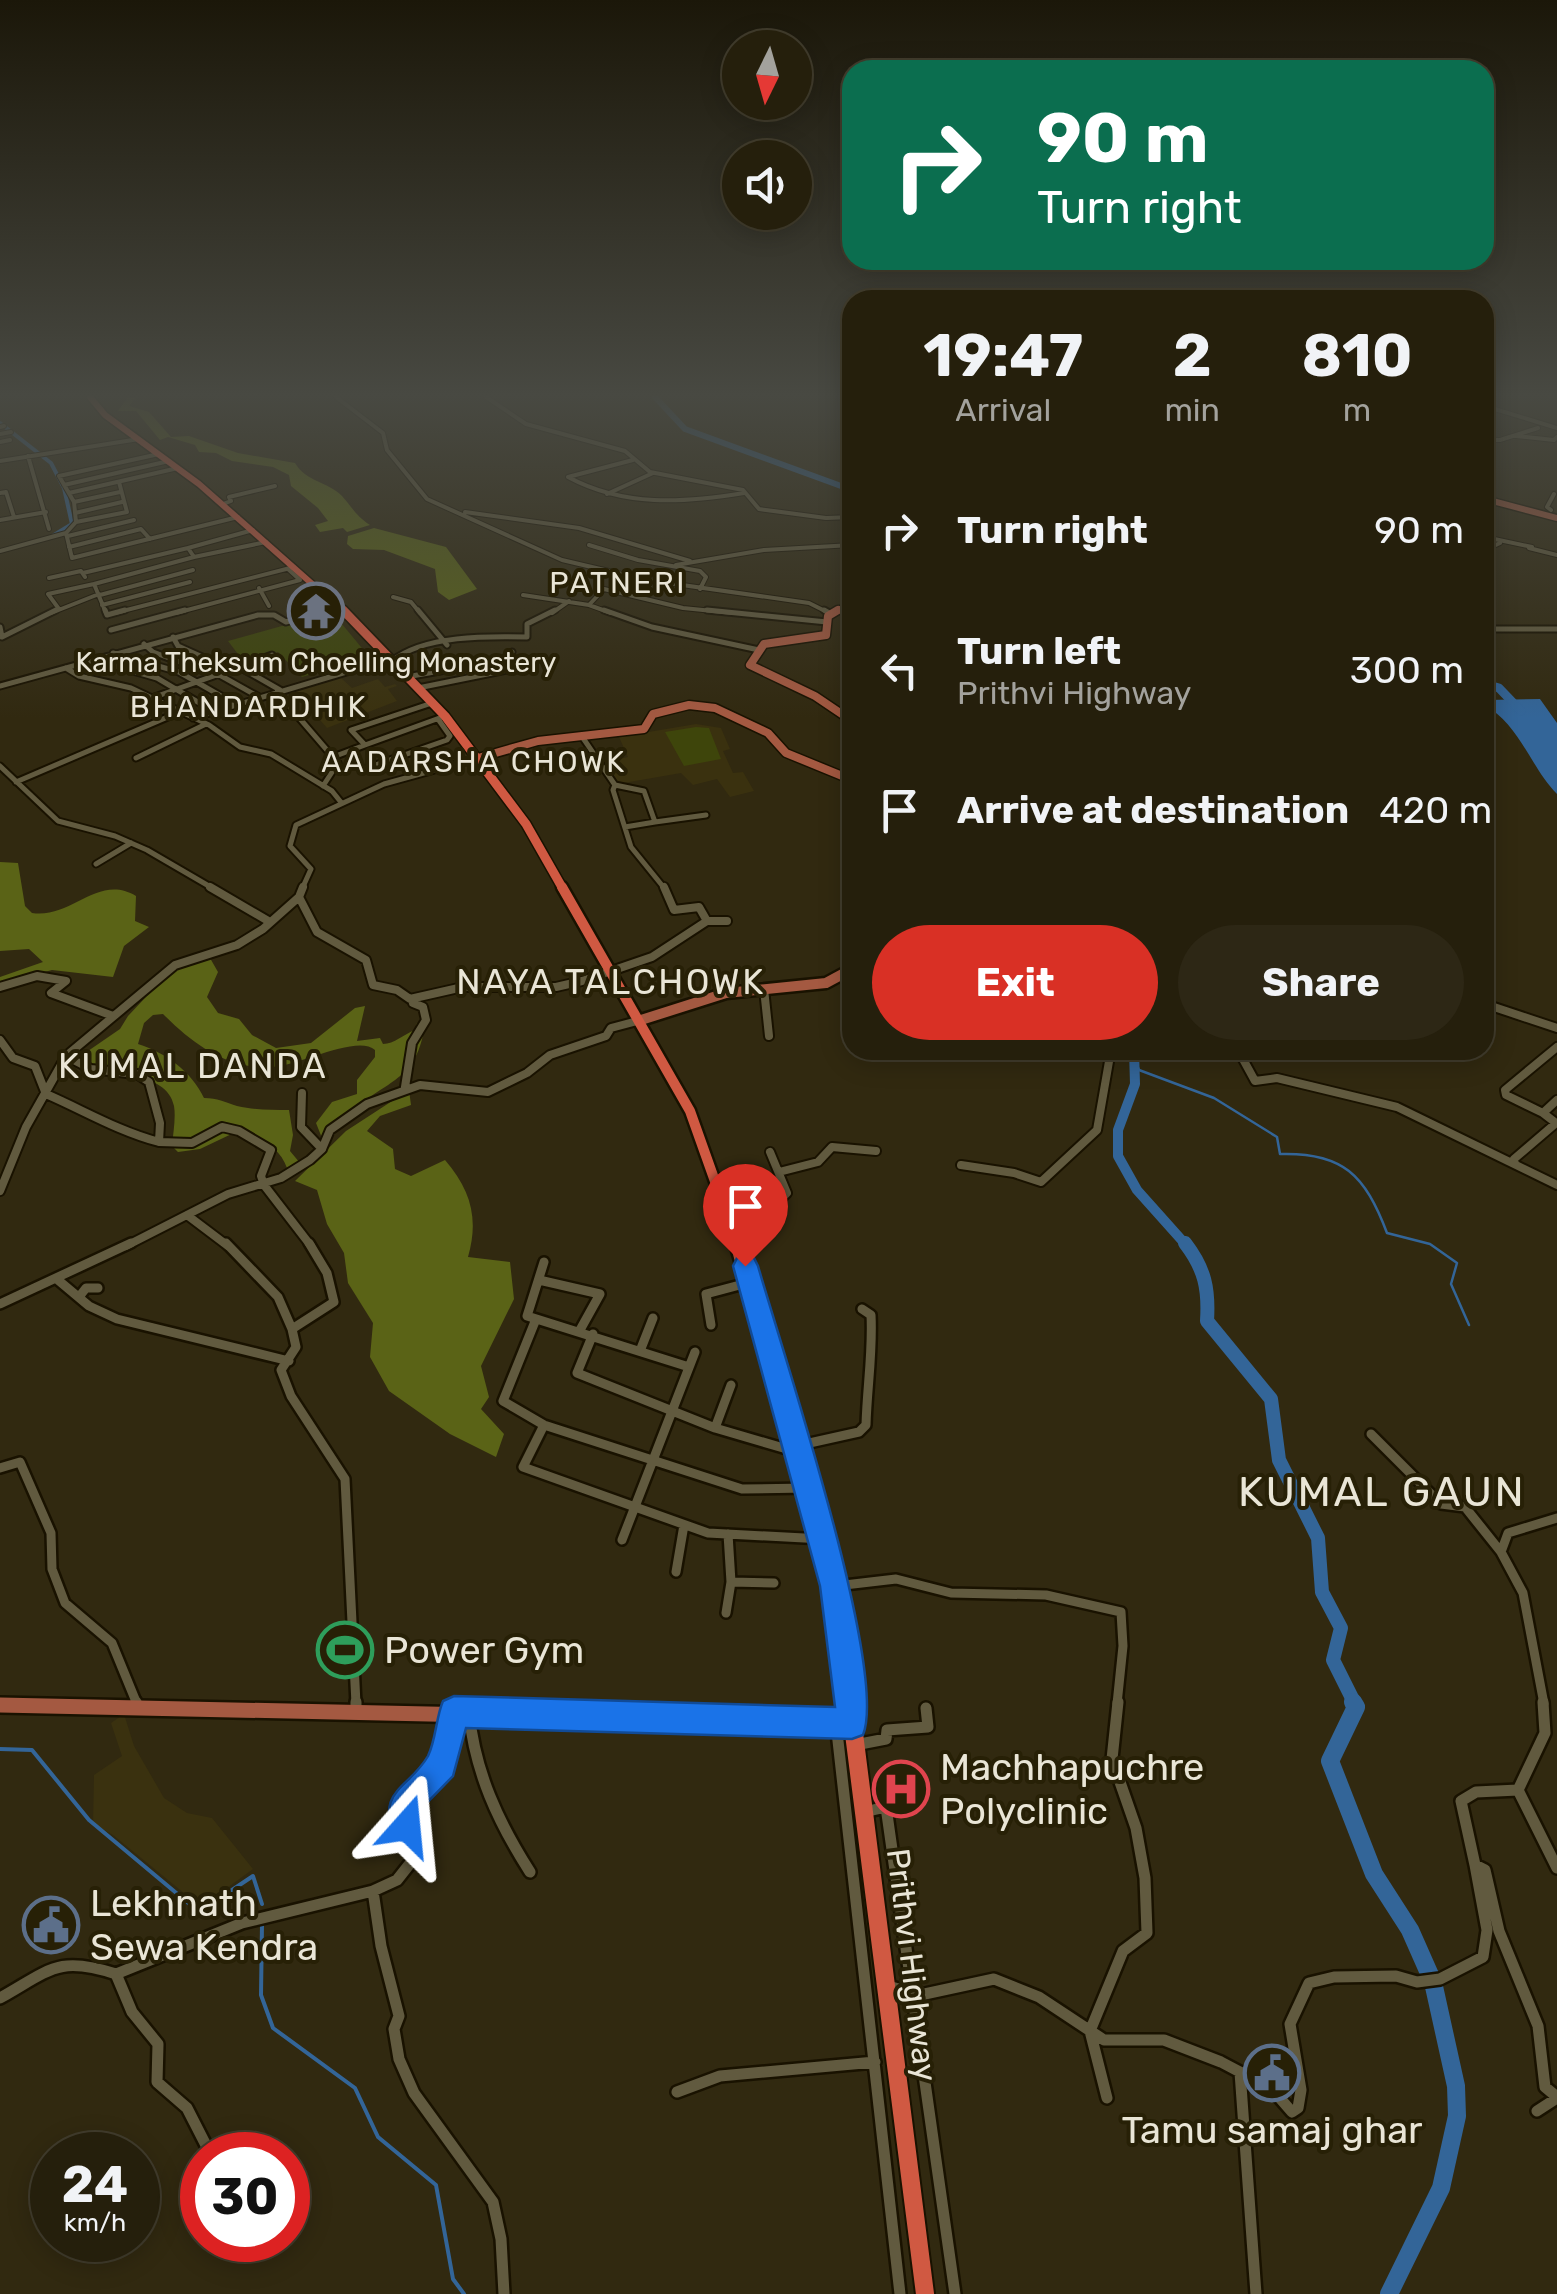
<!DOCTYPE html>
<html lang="en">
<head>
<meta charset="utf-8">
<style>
  :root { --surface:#251f0c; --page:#2d2715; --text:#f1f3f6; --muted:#a3a29d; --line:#423d2d; --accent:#d93025 }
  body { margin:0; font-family:Rubik,sans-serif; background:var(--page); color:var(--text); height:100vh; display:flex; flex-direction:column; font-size:38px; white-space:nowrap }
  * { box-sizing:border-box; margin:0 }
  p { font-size:32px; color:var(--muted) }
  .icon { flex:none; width:55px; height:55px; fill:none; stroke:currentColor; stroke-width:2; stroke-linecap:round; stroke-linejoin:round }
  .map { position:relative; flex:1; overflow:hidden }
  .side { position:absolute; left:842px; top:290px; width:652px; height:770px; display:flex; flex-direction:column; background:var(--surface); border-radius:30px; box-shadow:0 5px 25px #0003,0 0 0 2px var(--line) }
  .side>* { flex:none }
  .banner { position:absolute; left:842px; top:60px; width:652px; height:210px; border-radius:30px; box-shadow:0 5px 25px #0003,0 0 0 2px var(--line); background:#0b6e4f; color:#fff; overflow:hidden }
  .needle { width:65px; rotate:185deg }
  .tools { position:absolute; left:722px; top:30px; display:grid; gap:20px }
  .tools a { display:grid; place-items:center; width:90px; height:90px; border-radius:50%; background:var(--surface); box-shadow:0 5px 25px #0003,0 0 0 2px var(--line); font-size:50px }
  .speed { position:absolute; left:30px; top:2132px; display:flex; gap:20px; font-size:50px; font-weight:700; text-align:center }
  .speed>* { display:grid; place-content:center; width:130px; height:130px; border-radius:50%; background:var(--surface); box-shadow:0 5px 25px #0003,0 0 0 2px var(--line); line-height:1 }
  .speed small { font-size:25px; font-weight:400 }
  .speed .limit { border:15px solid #d22; background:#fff; color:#111 }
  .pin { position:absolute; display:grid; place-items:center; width:85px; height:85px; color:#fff; margin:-102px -42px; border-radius:50% 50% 50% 0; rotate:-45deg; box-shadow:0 0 10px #0007 }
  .pin .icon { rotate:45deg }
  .me { position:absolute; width:110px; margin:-55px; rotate:18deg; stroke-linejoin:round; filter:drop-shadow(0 0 8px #0008) }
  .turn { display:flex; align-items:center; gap:35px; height:210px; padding:0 30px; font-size:45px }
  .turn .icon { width:130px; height:130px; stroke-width:2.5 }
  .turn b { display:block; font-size:70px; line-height:85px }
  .eta { display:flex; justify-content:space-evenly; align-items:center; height:170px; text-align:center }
  .eta b { font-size:60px; font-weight:700; line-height:70px }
  .action { display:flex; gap:20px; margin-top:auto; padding:20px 30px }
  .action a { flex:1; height:115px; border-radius:60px; background:var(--accent); color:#fff; font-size:40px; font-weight:700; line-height:115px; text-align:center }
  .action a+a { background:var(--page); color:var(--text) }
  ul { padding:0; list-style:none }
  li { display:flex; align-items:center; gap:30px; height:140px; padding:0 30px }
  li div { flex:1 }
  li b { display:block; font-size:38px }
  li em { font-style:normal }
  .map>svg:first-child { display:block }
  .built { fill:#3a310f }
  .green { fill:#3e450b }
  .forest { fill:#5a6316 }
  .water { fill:#336598 }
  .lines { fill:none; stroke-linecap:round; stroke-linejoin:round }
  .stream-far1 { stroke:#336598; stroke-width:2.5 }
  .stream { stroke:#336598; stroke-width:4 }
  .canal { stroke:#336598; stroke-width:4 }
  .river-far4 { stroke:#336598; stroke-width:6 }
  .river-far3 { stroke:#336598; stroke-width:9 }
  .river-far2 { stroke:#336598; stroke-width:10 }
  .river-far1 { stroke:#336598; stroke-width:14 }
  .river { stroke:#336598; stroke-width:18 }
  .minor-far4-casing { stroke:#191200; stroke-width:6 }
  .minor-far3-casing { stroke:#191200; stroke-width:9 }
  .minor-far2-casing { stroke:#191200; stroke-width:12 }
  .minor-far1-casing { stroke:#191200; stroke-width:14 }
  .minor-casing { stroke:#191200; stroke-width:16 }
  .major-far3-casing { stroke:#191200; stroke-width:9 }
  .major-far2-casing { stroke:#191200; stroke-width:11 }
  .major-far1-casing { stroke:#191200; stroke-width:15 }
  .major-casing { stroke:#191200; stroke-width:20 }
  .highway-far4-casing { stroke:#191200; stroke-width:9 }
  .highway-far3-casing { stroke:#191200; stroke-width:12 }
  .highway-far2-casing { stroke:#191200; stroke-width:15 }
  .highway-far1-casing { stroke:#191200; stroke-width:19 }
  .highway-casing { stroke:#191200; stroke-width:22 }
  .minor-far4 { stroke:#615a3f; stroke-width:4 }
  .minor-far3 { stroke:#615a3f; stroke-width:5 }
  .minor-far2 { stroke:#615a3f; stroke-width:8 }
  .minor-far1 { stroke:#615a3f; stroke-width:9 }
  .minor { stroke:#615a3f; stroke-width:11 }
  .major-far3 { stroke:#a45941; stroke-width:6 }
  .major-far2 { stroke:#a45941; stroke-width:8 }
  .major-far1 { stroke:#a45941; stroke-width:10 }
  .major { stroke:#a45941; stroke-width:15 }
  .highway-far4 { stroke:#d05942; stroke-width:6 }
  .highway-far3 { stroke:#d05942; stroke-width:9 }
  .highway-far2 { stroke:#d05942; stroke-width:10 }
  .highway-far1 { stroke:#d05942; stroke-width:14 }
  .highway { stroke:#d05942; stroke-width:18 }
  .route { fill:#1a73e8; stroke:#114b97; stroke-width:2.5 }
  .labels { text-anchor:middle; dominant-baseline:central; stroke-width:8; stroke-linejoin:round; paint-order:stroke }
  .far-poi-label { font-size:28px; fill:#e9e5d6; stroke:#272006 }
  .far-neighbourhood-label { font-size:30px; letter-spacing:2.5px; fill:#e9e5d6; stroke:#272006 }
  .street-label { font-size:32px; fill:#e9e5d6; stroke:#272006 }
  .neighbourhood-label { font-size:35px; letter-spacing:2.5px; fill:#e9e5d6; stroke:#272006 }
  .near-poi-label { font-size:38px; fill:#e9e5d6; stroke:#272006; text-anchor:start }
  .near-neighbourhood-label { font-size:42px; letter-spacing:2.5px; fill:#e9e5d6; stroke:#272006 }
</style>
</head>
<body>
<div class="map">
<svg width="1557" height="2294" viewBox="0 0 1557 2294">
  <rect width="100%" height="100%" fill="#312910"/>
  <path class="built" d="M340 677 352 688 378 679 385 687 395 684 397 686 388 689 397 701 327 728 293 689Z
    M696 724 721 728 730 749 723 751 733 773 743 772 754 791 730 797 717 779 693 785 681 773 618 784 604 762 628 757 619 737Z
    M124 1714 134 1746 164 1798 187 1813 212 1818 253 1869 201 1907 113 1835 93 1824 94 1775 122 1756 111 1723Z"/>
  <path class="green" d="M332 612 366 653 357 661 302 677 278 652 244 662 228 641Z
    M696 727 709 728 721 759 684 766 665 732Z"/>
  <path class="forest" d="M128 397H136L129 406 149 412 171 437 189 436 238 453 295 463C306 482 327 481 342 496 352 507 356 516 370 525L347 532 343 528 320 532 315 525 328 521 318 508 291 486 289 475 273 467 232 461 216 453 199 452 195 445 168 437 160 440 136 411H118Z
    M374 528 446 547 477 589 449 600 438 592 435 569 384 550 353 549 347 544 348 536Z
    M0 862 18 863 25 906 32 913C72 919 98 873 136 896L135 921 149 927 124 946 113 977 52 970 0 984V977L43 962 29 949 0 951Z
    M197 958H210L218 972 207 997 218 1013 239 1019 252 1035 276 1048 311 1043 355 1008 365 1006 357 1041 380 1038 383 1044C394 1044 404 1034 415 1030L417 1023 425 1022C419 1075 394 1079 358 1105 344 1114 336 1129 322 1138L316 1123 332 1102 357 1094V1080L375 1057V1050C357 1034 299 1066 272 1067 227 1070 192 1043 163 1014L153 1015 144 1023 138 1044C166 1053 191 1071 204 1098 218 1098 224 1102 237 1106 254 1110 271 1110 289 1110L293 1135 290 1151 300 1163 287 1168C280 1148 260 1136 240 1130L200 1149 178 1152 172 1146C173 1134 176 1118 174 1106 167 1069 105 1078 80 1061L88 1051 120 1029 128 1016 174 967Z
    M409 1090 411 1105 380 1116 367 1131 393 1149 395 1169 411 1176 445 1160C471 1190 479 1219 468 1257L510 1262 514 1299 481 1366 489 1397 481 1409 504 1434 496 1457 450 1434 389 1391 370 1357 373 1323 348 1283 344 1253 327 1224 317 1190 295 1181 346 1131Z"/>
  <path class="water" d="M1540 699 1557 723V794C1531 768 1518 722 1485 706V700Z"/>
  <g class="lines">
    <path class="stream-far1" d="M1134 1058 1139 1070 1214 1098 1277 1137 1280 1154C1343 1152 1365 1175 1387 1233L1430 1244 1457 1263 1451 1284 1469 1325"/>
    <path class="stream" d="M0 1749 32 1750 89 1820 199 1912 253 1876 262 1904
      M262 1924 261 1995 273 2028 355 2088 378 2137 436 2185 453 2279 464 2294"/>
    <path class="canal" d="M0 423 51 463 64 488 72 524 54 535"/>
    <path class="river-far4" d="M655 397 685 429 852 490"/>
    <path class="river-far3" d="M1485 684 1499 688 1521 711"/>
    <path class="river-far2" d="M1134 1050 1135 1084 1118 1130V1156L1137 1190 1187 1246"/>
    <path class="river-far1" d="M1185 1243C1205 1269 1209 1289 1207 1321L1271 1399 1279 1460 1318 1538 1322 1592 1341 1628 1333 1660 1355 1704"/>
    <path class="river" d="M1353 1702 1356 1707 1330 1761 1374 1874 1410 1930 1433 1982 1456 2086 1457 2116 1441 2188 1389 2294"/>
    <g class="minor-far4-casing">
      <path id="minor-far4" d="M336 397 383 433 387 450 427 499 562 560 647 580 809 603 829 613
        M486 397 526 424 625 451 650 472 743 490 759 509 826 518 852 517
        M1485 406 1557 428
        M0 427 4 426
        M0 434 11 432
        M1516 436 1554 440 1557 437
        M1485 440H1500L1538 428
        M0 442 10 440
        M28 456 49 529
        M633 460 568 477C624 507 683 503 744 493
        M0 461 139 439
        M119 482 127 512 76 522 66 533 72 558 238 517
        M64 485 169 461
        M0 493 6 492 14 517
        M69 493 178 468
        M607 494 653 473
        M74 502 120 492
        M223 504 231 501 229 497 275 486
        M1551 510 1547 507 1554 494
        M465 512 579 528 690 561
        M75 513 122 502
        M0 520 46 512
        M76 522 74 502 59 476 159 454
        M68 536 134 520
        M1485 537 1532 547
        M589 545 638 560 700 571 706 577 700 589
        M69 547 141 529 150 539
        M188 548 253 530
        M1529 548 1557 555
        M1485 550 1500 543
        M0 551 66 533
        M194 557 266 542
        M676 565 764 550 852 545
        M83 573 188 548 194 557 94 584 106 613
        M49 578 81 571 85 577
        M259 588 269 606
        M100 595 193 570
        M523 595 589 605 611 613
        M393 597 411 602 420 613
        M102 605 190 582
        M589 605 604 589 683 608 733 613
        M59 609 48 594 94 584
        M51 613 99 594
        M115 613 294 567
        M176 613 300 580 288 569
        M322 613 341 608
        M552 613 569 601"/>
    </g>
    <g class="minor-far3-casing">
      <path id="minor-far3" d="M105 610 107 615 125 610
        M418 610 447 645
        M604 610 652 627 759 650
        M707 610 827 622
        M824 610 831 614
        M0 627 2 637 56 610
        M1485 629H1557
        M111 630 185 610
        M173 637 178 646 227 668
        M144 644 153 652 212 674
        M113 653 179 672 235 704
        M95 660 157 678 213 711
        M392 661C424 635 488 636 527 637V624L555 610
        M236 665 280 690
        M66 668 79 676 131 688 209 725 240 747 271 754 332 791 340 801
        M216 673 259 697
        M406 677 508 659 512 652
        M0 686 258 615H274L286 622 332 610
        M418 688 512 669
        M277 692 338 763 323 786
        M152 698 272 655
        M432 703 351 730 365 745 445 716
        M193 718 390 659
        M583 738 615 785 613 790 631 847 665 889
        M333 757 365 745
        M136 758 206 724
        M0 766 58 821 115 836 147 850 214 889
        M364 769 447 740 450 736 438 719
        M16 782 177 713
        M615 785 644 791 655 822 625 827
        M655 822 706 815
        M96 864 131 843
        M302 889 311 869 290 846 296 825 384 784 478 758"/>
    </g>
    <g class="minor-far2-casing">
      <path id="minor-far2" d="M210 887 270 922
        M664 887 674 910 699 907 707 921H727
        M299 897 317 932 366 960 373 985 397 990 410 999 463 987H556L582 981 652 957 707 921
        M0 987 37 976 66 981 51 993 113 1016
        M764 989 769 1036
        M1485 1004 1557 1028
        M0 1040 13 1058 35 1066 46 1094C85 1111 118 1131 159 1142
        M1238 1050 1255 1081 1277 1078 1397 1107 1557 1185
        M66 1056 91 1069 137 1074 149 1082 160 1123 159 1142 192 1143 222 1127 239 1131 271 1150 261 1176 264 1185 311 1246
        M405 1087 412 1043 426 1020 423 1007 413 1003
        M302 1093 301 1127 322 1149
        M1543 1113 1506 1095 1505 1090 1557 1047
        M1515 1164 1514 1159 1556 1123 1543 1113 1557 1100
        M961 1165 1014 1173 1041 1182 1097 1130 1111 1050
        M779 1172 818 1162 832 1147 876 1151
        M0 1191 26 1127 66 1056 175 965 237 945 263 929 299 897 303 887
        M726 1208 782 1198 787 1193 770 1152
        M187 1215 228 1246
        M126 1246 228 1194 281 1178 310 1160 322 1149 330 1130 367 1104 420 1085 488 1092 527 1073 550 1055 606 1036 611 1028 641 1020"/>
    </g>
    <g class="minor-far1-casing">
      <path id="minor-far1" d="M226 1243 278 1297 292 1329
        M309 1243 327 1273 334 1302 292 1329 296 1347 281 1370 291 1396 345 1479 356 1704
        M544 1262 527 1316 689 1367
        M58 1280 89 1306 117 1319 289 1361
        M539 1280 600 1294 580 1330
        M79 1297 86 1288H98
        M0 1304 131 1243
        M536 1319 503 1401 544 1425 742 1489 808 1488
        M711 1325 706 1294 751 1282
        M593 1334 577 1373 715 1428 797 1452
        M640 1351 653 1318
        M544 1425 523 1467 708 1533 823 1539
        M715 1428 731 1385
        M1371 1434 1441 1504 1465 1507 1501 1552 1523 1593 1544 1704
        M796 1446 859 1432 866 1425C867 1388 873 1352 871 1315L862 1309
        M0 1468 20 1462 51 1533 52 1569 65 1603 112 1643 137 1704
        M622 1540 695 1352
        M1501 1552 1508 1533 1557 1518
        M676 1572 684 1525
        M731 1582 774 1583
        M836 1586 896 1579 951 1593 1046 1595 1121 1612 1123 1646 1117 1704
        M726 1613 731 1582 728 1534"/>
    </g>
    <g class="minor-casing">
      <path id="minor" d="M136 1702 138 1707
        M356 1702V1710
        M1543 1702 1545 1733 1518 1790 1557 1868
        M454 1712 442 1764 409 1798 404 1813 412 1861 397 1880 373 1891 381 1946 399 2016 394 2029 399 2059 414 2093 493 2202 501 2239 504 2294
        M469 1713C475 1772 498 1822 530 1872
        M836 1723 900 2294
        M855 1745 886 1739 887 1730 928 1727 926 1708
        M1518 1790 1476 1792 1461 1801 1475 1865 1485 1870 1499 1931 1538 2026 1545 2087 1557 2097
        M864 1812 886 1807 955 2294
        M116 1974 132 2012 158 2044 157 2082 187 2108 211 2155
        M888 1986 920 1995 994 1979 1039 1997 1104 2040H1164L1221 2062 1272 2089 1292 2112 1298 2108 1301 2090 1290 2024 1309 1983 1334 1977 1396 1976 1417 1982 1440 1979 1483 1957 1487 1930 1475 1865
        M0 1998C50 1970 58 1955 116 1974L242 1923 373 1891
        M1240 2072 1256 2294
        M677 2092 720 2076 875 2062
        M1107 2098 1090 2031 1123 1951 1147 1933 1145 1878 1136 1828 1112 1759 1118 1702
        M1537 2111 1557 2098"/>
    </g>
    <g class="major-far3-casing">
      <path id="major-far3" d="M1485 499 1557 518
        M834 613 846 606 852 593"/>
    </g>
    <g class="major-far2-casing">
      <path id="major-far2" d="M838 610 828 616 826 635 764 644 750 665 815 696 852 721
        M852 737 848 761 852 771
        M478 758 538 741 644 729 653 714 689 705 715 708 768 733 786 753 852 780"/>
    </g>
    <g class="major-far1-casing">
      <path id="major-far1" d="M641 1020 726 993 826 983 852 969"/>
    </g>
    <g class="major-casing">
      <path id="major" d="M0 1705 852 1723"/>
    </g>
    <g class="highway-far4-casing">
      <path id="highway-far4" d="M90 397 105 415 199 484 345 613"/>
    </g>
    <g class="highway-far3-casing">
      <path id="highway-far3" d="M343 610 445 716 526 824 563 889"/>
    </g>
    <g class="highway-far2-casing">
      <path id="highway-far2" d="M562 887 690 1111 738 1246"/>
    </g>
    <g class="highway-far1-casing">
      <path id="highway-far1" d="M737 1243 835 1586 850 1704"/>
    </g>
    <g class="highway-casing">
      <path id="highway" d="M850 1702 925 2294"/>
    </g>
    <use href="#minor-far4" class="minor-far4"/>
    <use href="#minor-far3" class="minor-far3"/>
    <use href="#minor-far2" class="minor-far2"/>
    <use href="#minor-far1" class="minor-far1"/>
    <use href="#minor" class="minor"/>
    <use href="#major-far3" class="major-far3"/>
    <use href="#major-far2" class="major-far2"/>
    <use href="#major-far1" class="major-far1"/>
    <use href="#major" class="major"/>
    <use href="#highway-far4" class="highway-far4"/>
    <use href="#highway-far3" class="highway-far3"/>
    <use href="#highway-far2" class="highway-far2"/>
    <use href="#highway-far1" class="highway-far1"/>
    <use href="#highway" class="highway"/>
  </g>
  <linearGradient id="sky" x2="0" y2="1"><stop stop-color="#1b1709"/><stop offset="0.55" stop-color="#484942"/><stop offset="1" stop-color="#484942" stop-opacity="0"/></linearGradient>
  <rect width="1557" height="718" fill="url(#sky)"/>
  <path class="route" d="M745 1255 754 1258 758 1266C781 1347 889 1670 863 1735L852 1739 466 1728 453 1776 422 1808 424 1826 419 1838 407 1843 395 1838C375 1790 409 1789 428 1756 436 1740 436 1717 443 1701L454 1696 835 1707 820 1586 733 1266 737 1258Z"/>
  <defs>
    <g id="temple-ring" transform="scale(2.875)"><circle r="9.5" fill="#272006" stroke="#6b7280" stroke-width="1.5"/><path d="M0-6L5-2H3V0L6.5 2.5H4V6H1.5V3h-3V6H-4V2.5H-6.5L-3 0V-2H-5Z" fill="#6b7280"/></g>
    <g id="stadium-ring" transform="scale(2.875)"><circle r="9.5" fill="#272006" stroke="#2e9e5b" stroke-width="1.5"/><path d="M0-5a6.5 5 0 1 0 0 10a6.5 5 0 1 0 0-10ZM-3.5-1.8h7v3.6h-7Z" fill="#2e9e5b"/></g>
    <g id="hospital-ring" transform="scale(2.875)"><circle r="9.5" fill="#272006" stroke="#e0444e" stroke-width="1.5"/><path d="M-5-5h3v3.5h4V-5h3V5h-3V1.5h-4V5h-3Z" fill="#e0444e"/></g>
    <g id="civic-ring" transform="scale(2.875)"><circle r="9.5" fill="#272006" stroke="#5c6f8a" stroke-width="1.5"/><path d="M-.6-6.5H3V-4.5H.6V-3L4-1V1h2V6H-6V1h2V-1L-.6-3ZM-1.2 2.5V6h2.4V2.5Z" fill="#5c6f8a"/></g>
  </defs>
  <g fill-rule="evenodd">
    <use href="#temple-ring" x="316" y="611"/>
    <use href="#stadium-ring" x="345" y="1650"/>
    <use href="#hospital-ring" x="901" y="1789"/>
    <use href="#civic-ring" x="51" y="1925"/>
    <use href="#civic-ring" x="1272" y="2073"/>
  </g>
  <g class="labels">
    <g class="far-poi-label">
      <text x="316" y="662">Karma Theksum Choelling Monastery</text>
    </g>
    <g class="far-neighbourhood-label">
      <text x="618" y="583">PATNERI</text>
      <text x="249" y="707">BHANDARDHIK</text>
      <text x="474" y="762">AADARSHA CHOWK</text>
    </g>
    <g class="street-label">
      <text transform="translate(912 1965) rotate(83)">Prithvi Highway</text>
    </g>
    <g class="neighbourhood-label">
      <text x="611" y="982">NAYA TALCHOWK</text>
      <text x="193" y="1066">KUMAL DANDA</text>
    </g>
    <g class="near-poi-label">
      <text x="384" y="1650">Power Gym</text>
      <text x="940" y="1767">Machhapuchre<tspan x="940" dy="44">Polyclinic</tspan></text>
      <text x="90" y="1903">Lekhnath<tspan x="90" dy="44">Sewa Kendra</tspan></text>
      <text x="1272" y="2130" text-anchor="middle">Tamu samaj ghar</text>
    </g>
    <g class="near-neighbourhood-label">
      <text x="1382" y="1492">KUMAL GAUN</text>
    </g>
  </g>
</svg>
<div class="tools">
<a><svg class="needle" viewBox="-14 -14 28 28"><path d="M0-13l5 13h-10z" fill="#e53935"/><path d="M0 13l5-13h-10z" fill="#a3a29d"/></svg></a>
<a><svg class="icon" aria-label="sound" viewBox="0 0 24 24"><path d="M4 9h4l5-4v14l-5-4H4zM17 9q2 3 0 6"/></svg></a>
</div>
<div class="speed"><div>24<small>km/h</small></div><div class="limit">30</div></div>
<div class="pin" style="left:745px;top:1266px;background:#d93025"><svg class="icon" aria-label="arrive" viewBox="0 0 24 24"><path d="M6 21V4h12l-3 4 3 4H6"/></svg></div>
<svg class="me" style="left:407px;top:1826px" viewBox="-20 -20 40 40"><path d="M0-17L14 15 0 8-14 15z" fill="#1a73e8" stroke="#fff" stroke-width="4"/></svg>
<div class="banner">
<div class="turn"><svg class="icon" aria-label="right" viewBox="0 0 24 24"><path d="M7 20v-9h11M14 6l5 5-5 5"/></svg><div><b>90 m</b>Turn right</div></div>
</div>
<section class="side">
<div class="eta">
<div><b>19:47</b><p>Arrival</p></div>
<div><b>2</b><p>min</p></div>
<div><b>810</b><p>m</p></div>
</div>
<ul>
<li><svg class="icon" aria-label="right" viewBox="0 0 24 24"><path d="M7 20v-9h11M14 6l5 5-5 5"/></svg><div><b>Turn right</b></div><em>90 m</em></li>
<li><svg class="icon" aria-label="left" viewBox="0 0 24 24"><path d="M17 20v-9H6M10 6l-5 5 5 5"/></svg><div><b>Turn left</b><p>Prithvi Highway</p></div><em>300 m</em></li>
<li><svg class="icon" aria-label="arrive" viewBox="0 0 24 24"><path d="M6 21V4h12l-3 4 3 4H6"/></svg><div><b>Arrive at destination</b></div><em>420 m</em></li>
</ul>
<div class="action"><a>Exit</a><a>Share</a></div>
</section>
</div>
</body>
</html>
